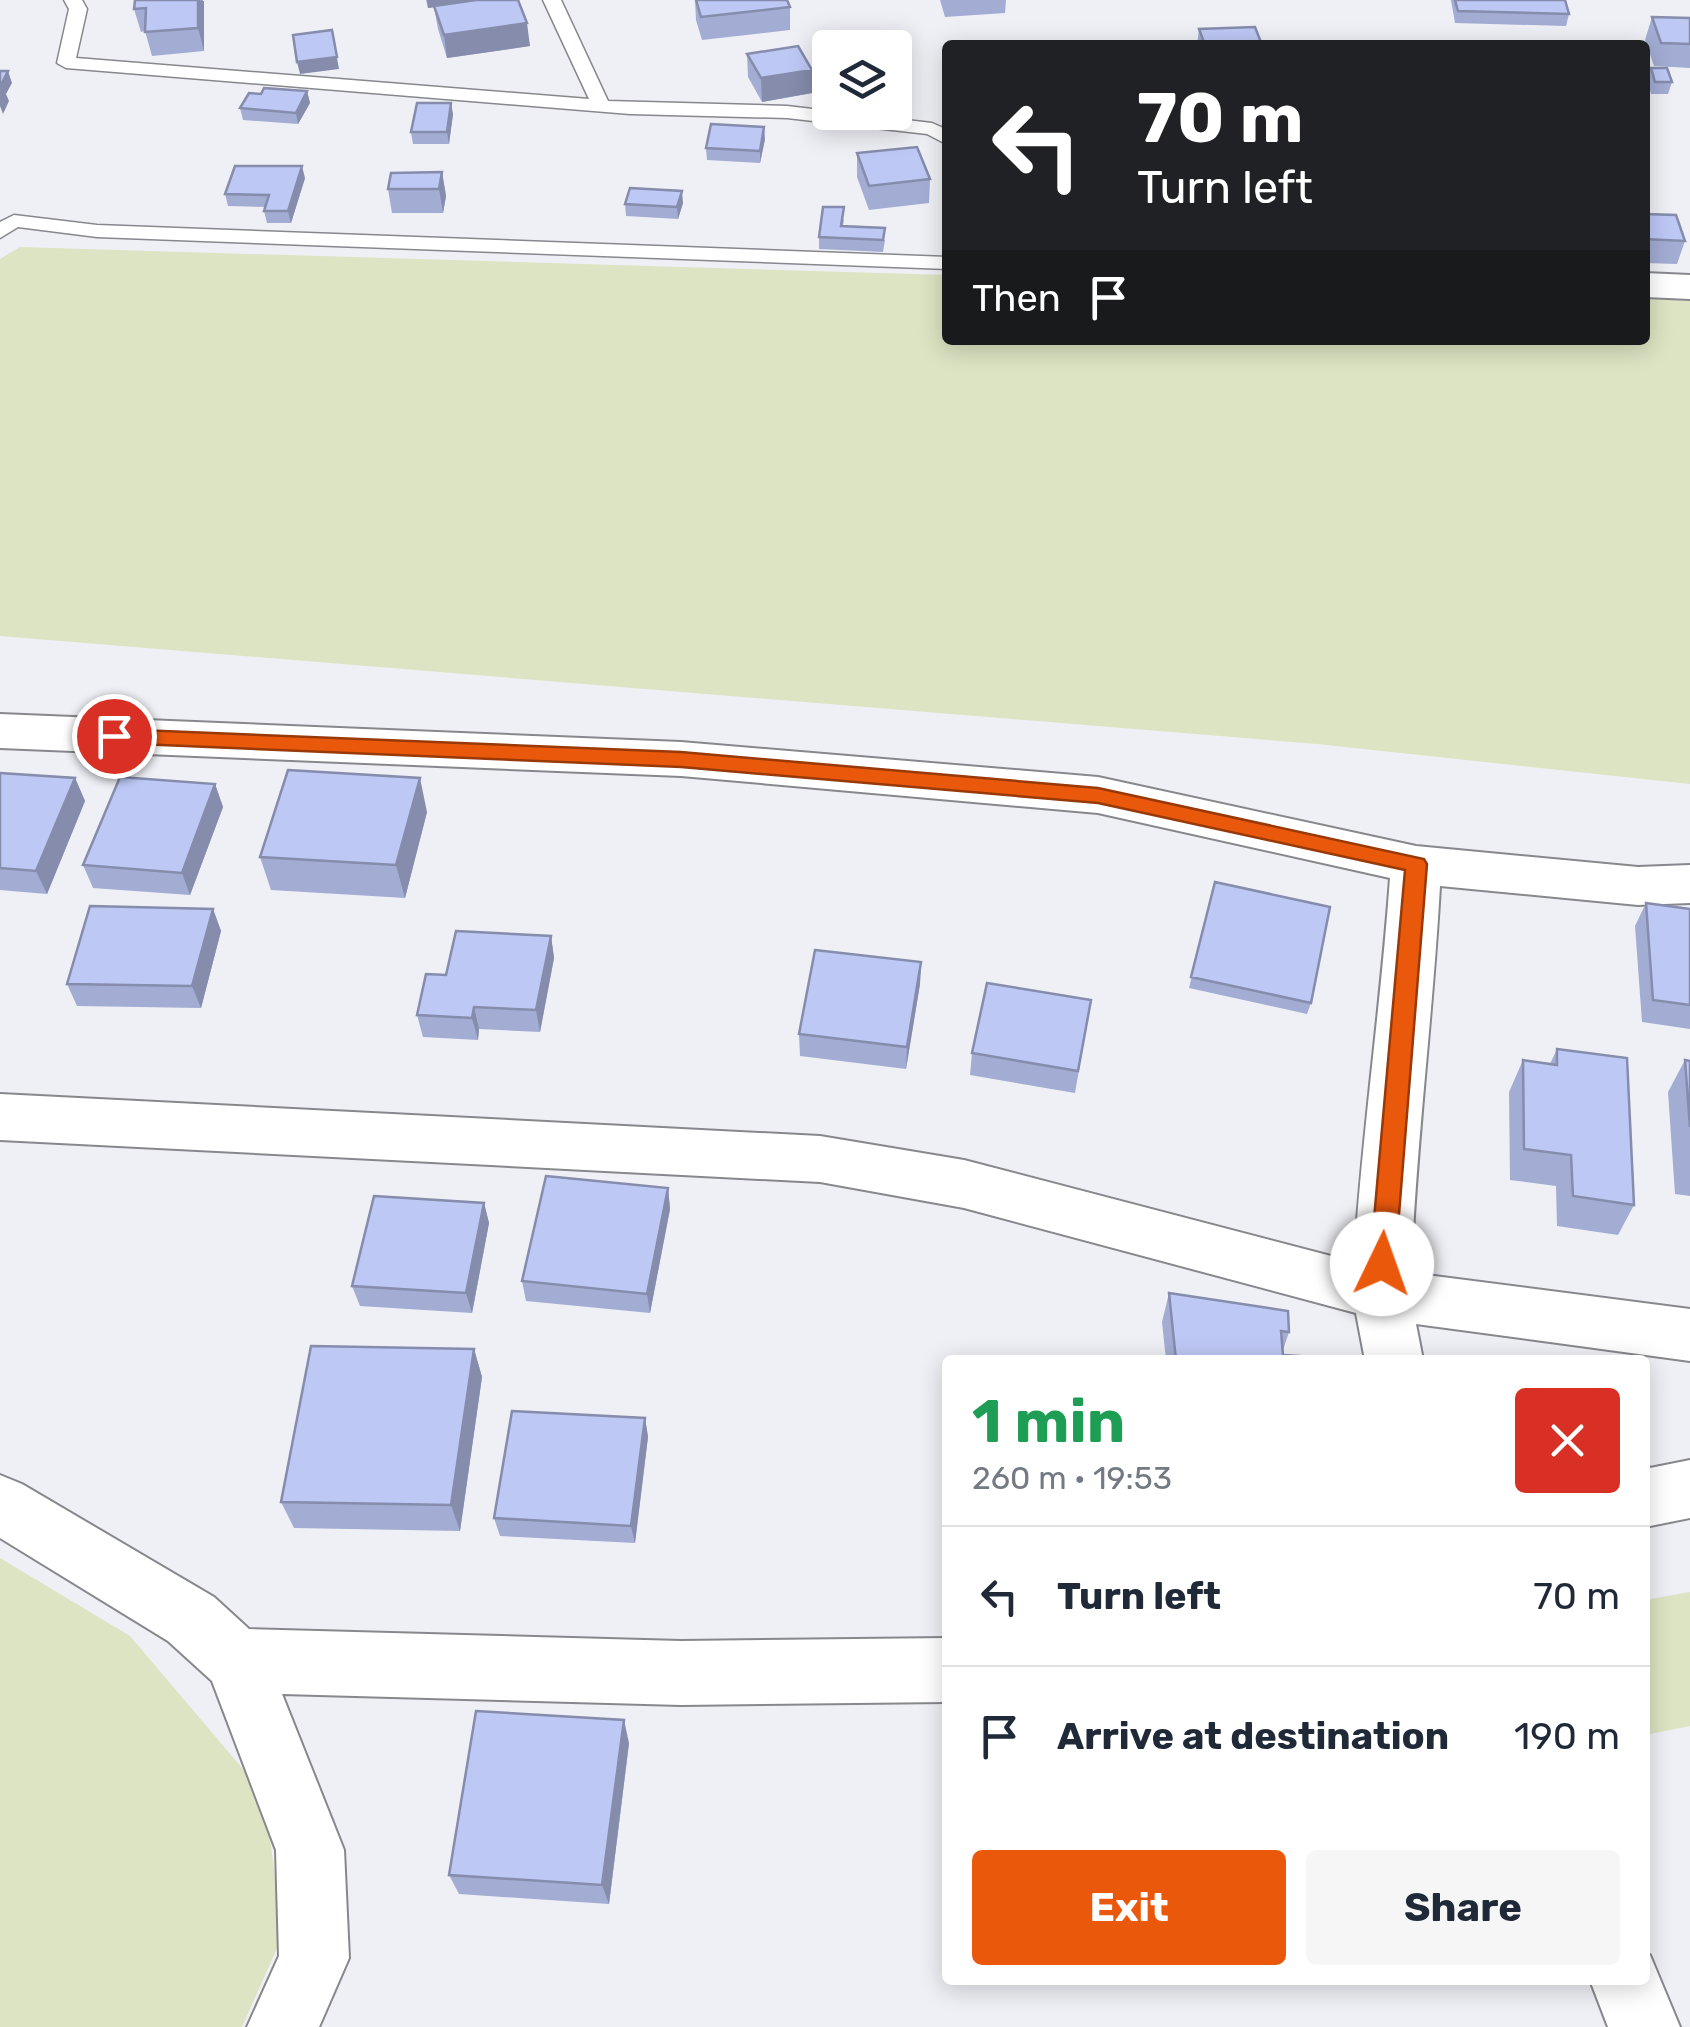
<!DOCTYPE html>
<html lang="en">
<head>
<meta charset="utf-8">
<style>
  :root { --surface:#fff; --page:#f6f6f7; --text:#1f2937; --muted:#747a83; --line:#e0e1e3; --accent:#ea580c }
  body { margin:0; font-family:Rubik,sans-serif; background:var(--page); color:var(--text); height:100vh; display:flex; flex-direction:column; font-size:38px; white-space:nowrap }
  * { box-sizing:border-box; margin:0 }
  p { font-size:32px; color:var(--muted) }
  .icon { flex:none; width:55px; height:55px; fill:none; stroke:currentColor; stroke-width:2; stroke-linecap:round; stroke-linejoin:round }
  .map { position:relative; flex:1; overflow:hidden }
  .drawer { position:absolute; left:942px; top:1355px; width:708px; height:630px; display:flex; flex-direction:column; background:var(--surface); border-radius:10px; box-shadow:0 5px 25px #0003 }
  .drawer>* { flex:none }
  .hud { position:absolute; left:942px; top:40px; width:708px; height:305px; border-radius:10px; box-shadow:0 5px 25px #0003; background:#202124; color:#fff; overflow:hidden }
  .buttons { position:absolute; left:812px; top:30px; display:grid; gap:20px }
  .buttons a { display:grid; place-items:center; width:100px; height:100px; border-radius:10px; background:var(--surface); box-shadow:0 5px 25px #0003; font-size:50px }
  .pin { position:absolute; display:grid; place-items:center; width:85px; height:85px; color:#fff; margin:-42px; border:5px solid #fff; border-radius:50%; box-shadow:0 2px 10px #0007 }
  .me { position:absolute; width:110px; margin:-55px; rotate:3deg; stroke-linejoin:round; filter:drop-shadow(0 0 8px #0008) }
  .turn { display:flex; align-items:center; gap:35px; height:210px; padding:0 30px; font-size:45px }
  .turn .icon { width:130px; height:130px; stroke-width:2.5 }
  .turn b { display:block; font-size:70px; line-height:85px }
  .then { display:flex; align-items:center; height:95px; padding:0 30px; background:#0003; gap:20px; font-size:38px }
  .round { display:grid; place-items:center; flex:none; width:105px; height:105px; border-radius:10px; background:var(--page) }
  .head { display:flex; align-items:center; justify-content:space-between; height:170px; padding:0 30px }
  h1 { font-size:60px; font-weight:700; line-height:75px; color:#1e9e55 }
  .primary-button { display:flex; gap:20px; margin-top:auto; padding:20px 30px }
  .primary-button a { flex:1; height:115px; border-radius:10px; background:var(--accent); color:#fff; font-size:40px; font-weight:700; line-height:115px; text-align:center }
  .primary-button a+a { background:var(--page); color:var(--text) }
  ul { padding:0; list-style:none }
  li { display:flex; align-items:center; gap:30px; height:140px; padding:0 30px; border-top:2px solid var(--line) }
  li div { flex:1 }
  li b { display:block; font-size:38px }
  li em { font-style:normal }
  .map>svg:first-child { display:block }
  .green { fill:#dce4c3 }
  .lines { fill:none; stroke-linecap:round; stroke-linejoin:round }
  .service-casing { stroke:#86888c; stroke-width:3 }
  .minor-casing { stroke:#86888c; stroke-width:4 }
  .service { fill:#fff; fill-rule:evenodd }
  .minor { fill:#fff; fill-rule:evenodd }
  .wall { fill:#a3acd3 }
  .shaded-wall { fill:#858cac }
  .building { fill:#bec8f5; stroke:#858cac; stroke-width:2.5 }
  .route { fill:#ea580c; stroke:#983908; stroke-width:2.5 }
</style>
</head>
<body>
<div class="map">
<svg width="1690" height="2027" viewBox="0 0 1690 2027">
  <rect width="100%" height="100%" fill="#eef0f5"/>
  <path class="green" d="M20 247 947 275 948 340H1645V296L1690 297V784L1317 744 0 636V259Z
    M0 1558 130 1636 265 1795 282 1937 242 2027H0Z
    M1690 1592V1726L1645 1735V1600Z"/>
  <g class="lines">
    <g class="service-casing">
      <path id="service" d="M64 0H82L87 9 76 58 589 99 543 0H561L608 101 787 106 932 123 948 130V145L927 134 787 118 630 114 66 68 57 63 69 9Z
        M14 215 97 225 948 257V269L97 237 18 227 0 238V222Z"/>
    </g>
    <g class="minor-casing">
      <path id="minor" d="M1645 273 1690 275V299L1645 297Z
        M0 714 681 742 1098 777 1416 846 1638 867 1690 865V903L1638 905 1440 886C1433 1015 1416 1143 1411 1273L1690 1309V1361L1416 1324 1423 1360H1365L1356 1313 964 1208 820 1182 0 1140V1094L820 1136 964 1160 1354 1262C1362 1133 1381 1006 1390 878L1098 813 681 776 0 748Z
        M1690 1460V1518L1645 1527V1469Z
        M0 1475 22 1484 214 1597 249 1629 681 1641 948 1638V1702L681 1705 282 1694 344 1850 349 1958 319 2027H247L279 1956 276 1850 212 1681 168 1641 0 1538Z
        M1645 1953 1650 1955 1680 2027H1608L1590 1980H1645Z"/>
    </g>
    <use href="#service" class="service"/>
    <use href="#minor" class="minor"/>
  </g>
  <path class="wall" d="M135 0H203L204 51 152 56 145 31 141 32 134 9Z
    M426 0H518L530 46 447 58 438 29 434 7 428 8Z
    M695 0H787L790 7V30L702 40 696 20Z
    M940 0H1006L1005 13 945 17Z
    M1451 0H1565L1569 14 1566 26 1455 23Z
    M1652 17 1690 18V68L1654 66 1645 40Z
    M1199 29 1262 45H1197Z
    M828 37 873 48H830V65L828 61Z
    M747 54 812 70V93L762 102 748 77Z
    M1651 68 1672 82 1668 94H1651L1647 80Z
    M307 91 310 103 298 124 243 120 240 108 261 94Z
    M453 114 449 144H413L411 132Z
    M765 139 760 163 707 160 706 148Z
    M857 153 930 179 929 203 869 210 857 177Z
    M442 172 446 196 443 213H392L388 189Z
    M305 178 291 223H267L264 211 265 207 228 206 225 194Z
    M683 203 678 219 626 216 625 204Z
    M1645 214 1685 241 1677 264 1645 263Z
    M844 219 843 226 885 240 883 252 819 249V237Z
    M0 773 75 778 85 801 47 894 0 890Z
    M215 784 223 807 190 895 93 888 83 865Z
    M427 812 405 898 271 890 260 857Z
    M1215 882 1311 1003 1307 1014 1189 988Z
    M1646 903 1690 909V1029L1642 1022 1635 926Z
    M213 909 221 931 201 1008 77 1006 67 984Z
    M551 936 554 958 540 1032 479 1029 478 1040 423 1037 417 1015 446 975Z
    M921 962 920 984 906 1069 800 1056 799 1034Z
    M1091 1000 1075 1093 970 1075 972 1053Z
    M1557 1049 1634 1205 1618 1235 1557 1226 1556 1186 1510 1180 1509 1092 1523 1060 1550 1064Z
    M1685 1060 1690 1061V1196L1675 1194 1668 1092Z
    M668 1188 670 1209 650 1313 526 1301 522 1281Z
    M484 1203 489 1223 472 1313 360 1306 352 1286Z
    M1169 1293 1289 1332 1283 1350V1355L1313 1360H1166L1162 1322Z
    M474 1349 482 1377 460 1531 294 1528 281 1502Z
    M645 1418 648 1437 635 1543 500 1536 494 1518Z
    M629 1743 609 1904 459 1894 449 1875Z"/>
  <path class="shaded-wall" d="M198 0 204 1V51L198 28Z
    M427 0H493L428 8Z
    M527 23 530 46 447 58 444 35Z
    M332 30 339 69 300 74 297 62Z
    M812 70V93L762 102 761 78Z
    M8 71 12 83 6 94 9 101 3 114 0 106V87Z
    M307 91 310 103 298 124 296 113Z
    M451 103 453 114 449 144 447 132Z
    M764 127 765 139 760 163V151Z
    M302 166 305 178 291 223 288 211Z
    M442 172 446 196 443 213 439 189Z
    M682 191 683 203 678 219 677 207Z
    M75 778 85 801 47 894 36 871Z
    M420 778 427 812 405 898 396 865Z
    M215 784 223 807 190 895 182 873Z
    M213 909 221 931 201 1008 192 986Z
    M551 936 554 958 540 1032 536 1010Z
    M921 962 920 984 906 1069 907 1047Z
    M474 1007 479 1029 478 1040 472 1018Z
    M668 1188 670 1209 650 1313 647 1294Z
    M484 1203 489 1223 472 1313 466 1293Z
    M474 1349 482 1377 460 1531 451 1505Z
    M645 1418 648 1437 635 1543 631 1526Z
    M624 1720 629 1743 609 1904 602 1885Z"/>
  <path class="building" d="M135 0H198V28L145 32 146 8 134 9Z
    M476 0H518L527 23 444 35 434 6Z
    M696 0H787L790 7 701 17Z
    M1455 0H1565L1569 14 1458 11Z
    M1652 17 1690 18V44L1661 43Z
    M1255 27 1262 45H1205L1199 29Z
    M332 30 337 57 297 62 293 35Z
    M868 33 873 48H832L828 37Z
    M798 46 812 70 761 78 747 54Z
    M1651 68H1667L1672 82H1655Z
    M0 71H8L0 87Z
    M264 88 307 91 296 113 240 108 249 93 261 94Z
    M417 103H451L447 132H411Z
    M711 124 764 127 760 151 706 148Z
    M917 147 930 179 869 186 857 153Z
    M235 166H302L288 211H264L269 195 225 194Z
    M442 172 439 189H388L391 173Z
    M630 188 682 191 677 207 625 204Z
    M823 207H844L841 226 885 228 883 240 819 237Z
    M1645 214 1676 215 1685 241 1645 239Z
    M288 770 420 778 396 865 260 857Z
    M0 773 75 778 36 871 0 868Z
    M120 777 215 784 182 873 83 865Z
    M1215 882 1330 907 1311 1003 1191 977Z
    M1646 903 1690 909V1005L1653 1000Z
    M90 906 213 909 192 986 67 984Z
    M456 931 551 936 536 1010 474 1007 472 1018 417 1015 426 974 446 975Z
    M815 950 921 962 907 1047 799 1034Z
    M987 983 1091 1000 1078 1071 972 1053Z
    M1557 1049 1627 1058 1634 1205 1573 1196 1571 1155 1524 1149 1523 1060 1557 1065Z
    M1685 1060 1690 1061V1127Z
    M546 1176 668 1188 647 1294 522 1281Z
    M374 1196 484 1203 466 1293 352 1286Z
    M1169 1293 1288 1311 1289 1332 1281 1331 1283 1355 1313 1357V1360H1176Z
    M311 1346 474 1349 451 1505 281 1502Z
    M512 1411 645 1418 631 1526 494 1518Z
    M476 1711 624 1720 602 1885 449 1875Z"/>
  <path class="route" d="M114 729 681 752 1098 788 1424 859 1427 864 1395 1264 1391 1271 1382 1275 1374 1271 1370 1264 1405 870 1098 803 681 767 114 743 103 736Z"/>
</svg>
<div class="buttons">
<a><svg class="icon" aria-label="layers" viewBox="0 0 24 24"><path d="M12 4l9 5-9 5-9-5zM3 14l9 5 9-5"/></svg></a>
</div>
<div class="pin" style="left:114px;top:736px;background:#d93025"><svg class="icon" aria-label="arrive" viewBox="0 0 24 24"><path d="M6 21V4h12l-3 4 3 4H6"/></svg></div>
<svg class="me" style="left:1382px;top:1264px" viewBox="-20 -20 40 40"><circle r="19" fill="#fff"/><path d="M0-13L10 11 0 6-10 11z" fill="#ea580c"/></svg>
<div class="hud">
<div class="turn"><svg class="icon" aria-label="left" viewBox="0 0 24 24"><path d="M17 20v-9H6M10 6l-5 5 5 5"/></svg><div><b>70 m</b>Turn left</div></div>
<div class="then">Then<svg class="icon" aria-label="arrive" viewBox="0 0 24 24"><path d="M6 21V4h12l-3 4 3 4H6"/></svg></div>
</div>
<section class="drawer">
<div class="head"><div><h1>1 min</h1><p>260 m · 19:53</p></div><a class="round" style="background:#d93025;color:#fff"><svg class="icon" aria-label="close" viewBox="0 0 24 24"><path d="M6 6l12 12M18 6L6 18"/></svg></a></div>
<ul>
<li><svg class="icon" aria-label="left" viewBox="0 0 24 24"><path d="M17 20v-9H6M10 6l-5 5 5 5"/></svg><div><b>Turn left</b></div><em>70 m</em></li>
<li><svg class="icon" aria-label="arrive" viewBox="0 0 24 24"><path d="M6 21V4h12l-3 4 3 4H6"/></svg><div><b>Arrive at destination</b></div><em>190 m</em></li>
</ul>
<div class="primary-button"><a>Exit</a><a>Share</a></div>
</section>
</div>
</body>
</html>
